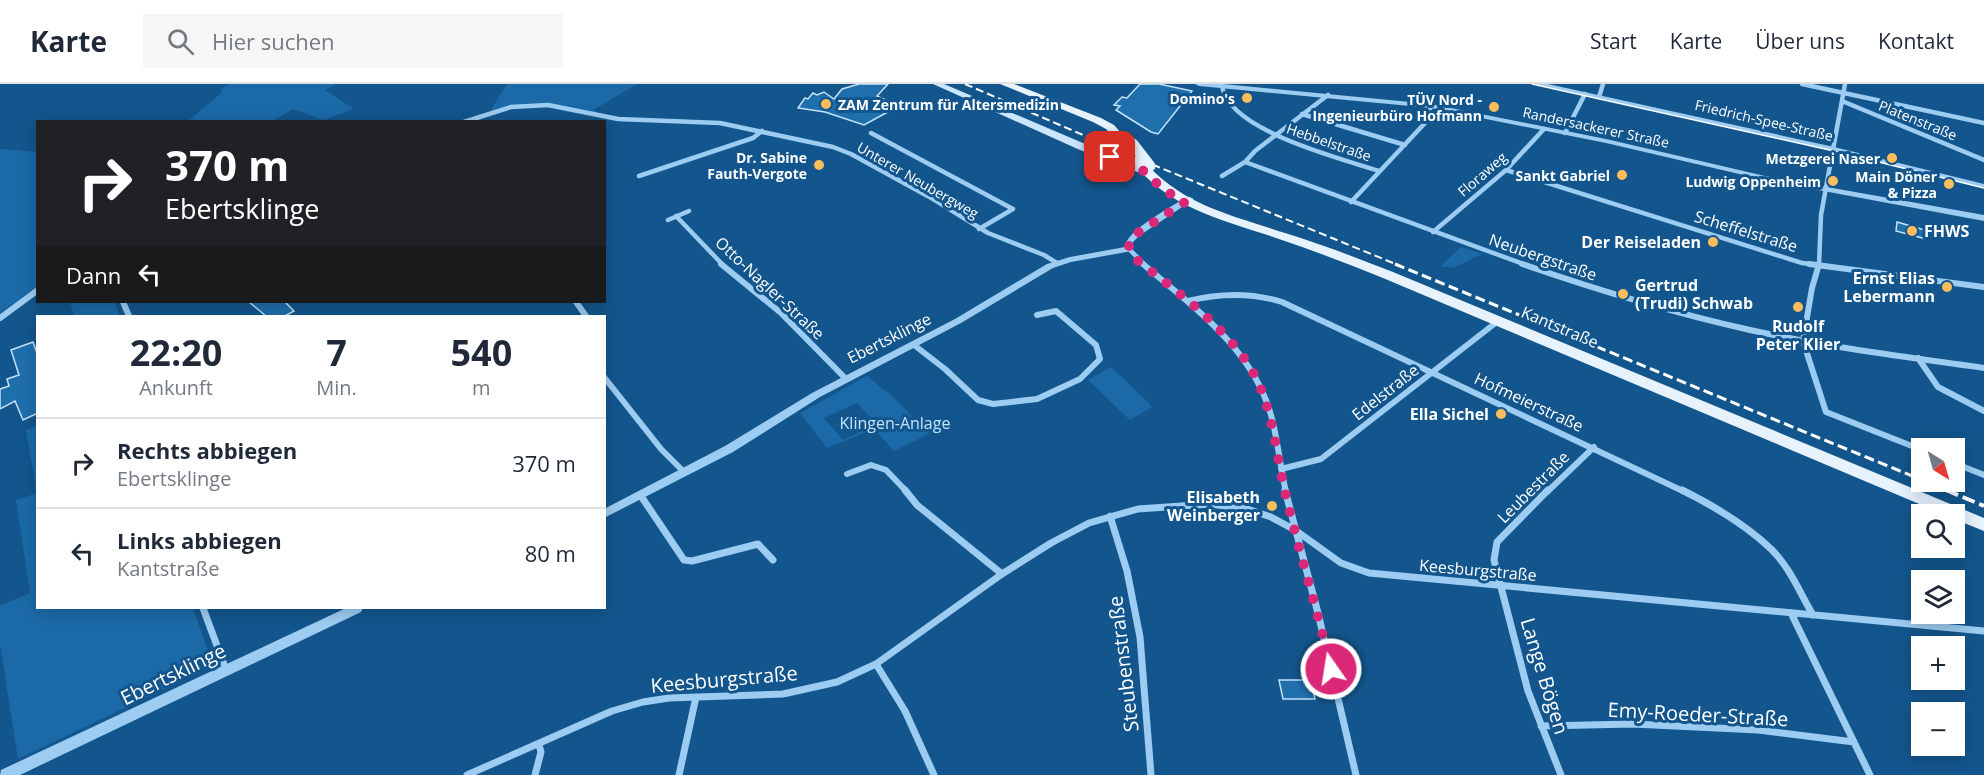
<!DOCTYPE html>
<html lang="de">
<head>
<meta charset="utf-8">
<style>
  :root { --surface:#fff; --page:#f6f6f7; --text:#1f2937; --muted:#747a83; --line:#e0e1e3 }
  body { margin:0; font-family:"Open Sans",sans-serif; background:var(--page); color:var(--text); height:100vh; display:flex; flex-direction:column; font-size:22px; white-space:nowrap }
  * { box-sizing:border-box; margin:0 }
  p { font-size:20px; color:var(--muted) }
  .icon { flex:none; width:33px; height:33px; fill:none; stroke:currentColor; stroke-width:2; stroke-linecap:round; stroke-linejoin:round }
  .map { position:relative; flex:1; overflow:hidden }
  .sheet { position:absolute; left:36px; top:231px; width:570px; height:294px; display:flex; flex-direction:column; background:var(--surface); border-radius:0px; box-shadow:0 3px 15px #0003 }
  .sheet>* { flex:none }
  .top-card { position:absolute; left:36px; top:36px; width:570px; height:183px; border-radius:0px; box-shadow:0 3px 15px #0003; background:#202124; color:#fff; overflow:hidden }
  .needle { width:39px; rotate:143deg }
  .buttons { position:absolute; left:1911px; top:354px; display:grid; gap:12px }
  .buttons a { display:grid; place-items:center; width:54px; height:54px; border-radius:0px; background:var(--surface); box-shadow:0 3px 15px #0003; font-size:30px }
  .pin { position:absolute; display:grid; place-items:center; width:51px; height:51px; color:#fff; margin:-26px; border-radius:12px; box-shadow:0 3px 9px #0006 }
  .me { position:absolute; width:66px; margin:-33px; rotate:347deg; stroke-linejoin:round; filter:drop-shadow(0 0 4px #0008) }
  .turn { display:flex; align-items:center; gap:21px; height:126px; padding:0 30px; font-size:27px }
  .turn .icon { width:78px; height:78px; stroke-width:2.5 }
  .turn b { display:block; font-size:42px; line-height:51px }
  .then { display:flex; align-items:center; height:57px; padding:0 30px; background:#0003; gap:12px; font-size:22px }
  .eta { display:flex; justify-content:space-evenly; align-items:center; height:102px; text-align:center }
  .eta b { font-size:36px; font-weight:700; line-height:42px }
  ul { padding:0; list-style:none }
  li { display:flex; align-items:center; gap:18px; height:90px; padding:0 30px; border-top:2px solid var(--line) }
  li div { flex:1 }
  li b { display:block; font-size:22px }
  li em { font-style:normal }
  header { display:flex; align-items:center; gap:36px; box-sizing:border-box; height:84px; padding:0 30px; background:var(--surface); border-bottom:2px solid var(--line) }
  header strong { font-size:28px }
  nav { display:flex; gap:33px; margin-inline-start:auto; font-size:21px }
  .search { width:420px; height:54px; background:var(--page); display:flex; align-items:center; gap:15px; box-sizing:border-box; padding:0 21px; border-radius:0px; color:var(--muted); font-size:22px }
  .map>svg:first-child { display:block }
  .green { fill:#1b6aa7; fill-rule:evenodd }
  .building { fill:#206fad; stroke:#c3e3fc; stroke-width:1.5 }
  .lines { fill:none; stroke-linecap:round; stroke-linejoin:round }
  .minor-far2 { stroke:#9cccf1; stroke-width:4.5 }
  .minor-far1 { stroke:#9cccf1; stroke-width:6 }
  .minor { stroke:#9cccf1; stroke-width:7 }
  .tertiary { fill:#9cccf1; fill-rule:evenodd }
  .secondary { fill:#cae5fc; fill-rule:evenodd }
  .primary { fill:#e6f3ff; fill-rule:evenodd }
  .tram { stroke:#fff; stroke-width:1.5 }
  .rail-far2 { stroke:#fff; stroke-width:2; stroke-dasharray:8 4; stroke-linecap:butt }
  .rail-far1 { stroke:#fff; stroke-width:3; stroke-dasharray:10 4.5; stroke-linecap:butt }
  .rail { stroke:#fff; stroke-width:4; stroke-dasharray:13 5; stroke-linecap:butt }
  .secondary-bridge { stroke:#cae5fc; stroke-width:9 }
  .primary-bridge { stroke:#e6f3ff; stroke-width:11 }
  .route { stroke:#db2777; stroke-width:10; stroke-dasharray:0 18 }
  .poi-dot { fill:#ffbd5c; stroke:#13568d; stroke-width:2 }
  .labels { text-anchor:middle; dominant-baseline:central; stroke-width:6; stroke-linejoin:round; paint-order:stroke }
  .far-poi-label { font-size:14px; font-weight:bold; fill:#fff; stroke:#13568d; text-anchor:end }
  .far-street-label { font-size:14px; fill:#fff; stroke:#13568d }
  .street-label { font-size:16px; fill:#fff; stroke:#13568d }
  .poi-label { font-size:16px; font-weight:bold; fill:#fff; stroke:#13568d; text-anchor:end }
  .park-label { font-size:16px; fill:#c3e3fc; stroke:#13568d }
  .near-street-label { font-size:20px; fill:#fff; stroke:#13568d }
</style>
</head>
<body>
<header>
<strong>Karte</strong>
<div class="search"><svg class="icon" aria-label="search" viewBox="0 0 24 24"><circle cx="10" cy="10" r="6"/><path d="M15 15l6 6"/></svg>Hier suchen</div>
<nav><a>Start</a><a>Karte</a><a>Über uns</a><a>Kontakt</a></nav>
</header>
<div class="map">
<svg width="1984" height="691" viewBox="0 0 1984 691">
  <rect width="100%" height="100%" fill="#13568d"/>
  <path class="green" d="M229 0H336L325 6 354 25 323 36 293 25 272 37H188L221 9V5Z
    M507 0H637L593 26 598 28 595 30 538 20 493 28 491 26Z
    M0 65 38 68 37 203 0 229Z
    M1461 163 1482 170 1453 184 1441 182Z
    M70 218H115L120 232H74Z
    M1111 283 1142 312 1152 323 1130 336 1088 296Z
    M867 292 893 313 929 350 894 367 874 345 827 364 800 329ZM857 319 877 340 843 356 824 334Z
    M37 342 38 524H193L212 578 200 588 18 675 0 560V522L30 509 16 416 37 409 26 346Z"/>
  <path class="building" d="M859 0H888L877 12 899 22 864 41 825 28 798 24 805 14 808 15 813 9 817 11 824 8 834 15 842 5Z
    M1140 0H1159L1192 7 1158 50 1151 48 1116 26 1120 22 1114 21 1122 13 1127 14Z
    M1897 138 1928 147 1926 155 1896 147Z
    M249 218H285L294 227 285 232H266Z
    M33 258 38 272V329L23 336 15 317 0 325V305L9 302 7 295 19 291 11 266Z
    M1279 596H1311L1315 615H1283Z"/>
  <g class="lines">
    <path class="minor-far2" d="M1802 0 1984 39
      M1222 2C1229 47 1340 74 1379 87
      M1599 13 1603 0
      M1842 17 1984 76
      M1302 30 1405 61
      M464 38 511 23 548 21 618 35 720 39 833 63 851 70 933 115 988 149 1044 171 1057 179
      M871 49 1013 125 979 145
      M1565 49 1585 10
      M1245 78 1526 181
      M1506 86 1802 179 1820 181
      M639 92 753 54 762 47
      M1222 92 1245 78 1255 67 1328 11
      M1351 118 1425 39 1431 22
      M676 132 723 181
      M668 136 689 127
      M1433 148 1506 86 1544 45
      M1129 165 1145 181
      M1819 181 1821 131 1845 0"/>
    <path class="minor-far1" d="M721 180 781 229 846 295
      M1143 180C1193 223 1252 264 1271 331 1278 356 1280 383 1286 408
      M1522 180C1597 206 1673 229 1750 246 1827 263 1906 273 1984 284
      M1809 180 1984 203
      M1819 180 1812 204 1803 257 1826 328 1922 366
      M1188 217C1220 209 1250 208 1282 218L1685 408
      M123 218 129 232
      M576 218 586 232
      M0 234 38 206
      M914 261 945 285 978 316 993 320 1037 315 1080 295 1100 275 1096 261 1056 227 1037 231
      M1918 274 1938 303 1984 327
      M604 293 661 365 685 389
      M1954 379 1984 391
      M1281 385 1321 375 1498 237
      M847 390 871 381 886 386 907 408
      M1547 408 1594 363"/>
    <path class="minor" d="M905 406 917 421 1002 490
      M1285 406 1318 529 1356 691
      M1548 406 1497 458 1494 476 1528 607 1561 691
      M1682 406C1714 422 1745 440 1771 465 1789 482 1800 509 1813 531
      M641 412 684 476 692 477 758 460 773 476
      M1110 432 1127 487 1140 553 1151 691
      M203 524 226 586
      M1791 529 1870 691
      M876 580 905 627 934 691
      M1541 642 1633 640 1758 646 1854 658
      M467 691 612 627 643 618 669 614 783 610 837 598 876 580 1002 490 1051 459 1089 439 1138 425 1210 420 1247 425 1271 433 1295 446 1341 479 1369 489 1984 547
      M535 691 541 668 539 661
      M679 691 696 613"/>
    <path class="tertiary" d="M1195 0H1223L1431 20 1606 55 1765 92 1984 131V137L1765 96 1606 59 1431 24 1199 2Z
      M1534 0H1548L1834 63 1984 100V104L1834 67Z
      M1187 113H1190L1194 115 1139 152 1133 158 1132 167 1071 178 1053 184 961 239 820 313 733 368 604 434V425L725 362 812 309 955 235 1047 180 1070 173 1125 163C1125 147 1173 122 1187 113Z
      M346 524H363L361 528 20 691H0L1 686Z"/>
    <path class="secondary" d="M933 0H944L1151 88 1149 90H1143L1080 66Z"/>
    <path class="primary" d="M1000 0H1014L1101 34 1114 41 1130 59 1125 62 1121 61 1106 45 1093 38Z
      M1137 73 1141 74C1181 121 1228 130 1285 149 1321 160 1357 174 1393 188L1984 434V447L1954 435V430H1943L1383 194C1349 180 1314 167 1279 155 1224 136 1168 125 1131 76Z"/>
    <path class="tram" d="M1532 0 1834 67 1984 104"/>
    <path class="rail-far2" d="M965 0 1134 73 1398 181"/>
    <path class="rail-far1" d="M1395 180 1922 396
      M1926 398 1950 408"/>
    <path class="rail" d="M1946 406 1984 422"/>
    <path class="secondary-bridge" d="M1117 67 1125 59"/>
    <path class="primary-bridge" d="M1133 60 1150 82"/>
  </g>
  <g class="lines">
    <path class="route" d="M1110 73 1146 88 1162 105 1185 118 1136 150 1129 158V165L1137 176C1175 206 1215 235 1244 274 1273 315 1274 361 1285 408 1299 467 1317 525 1331 585"/>
  </g>
  <g class="poi-dot">
    <circle cx="1247" cy="14" r="6"/>
    <circle cx="826" cy="20" r="6"/>
    <circle cx="1494" cy="23" r="6"/>
    <circle cx="1892" cy="74" r="6"/>
    <circle cx="819" cy="81" r="6"/>
    <circle cx="1622" cy="91" r="6"/>
    <circle cx="1833" cy="97" r="6"/>
    <circle cx="1949" cy="100" r="6"/>
    <circle cx="1912" cy="147" r="6"/>
    <circle cx="1713" cy="158" r="6"/>
    <circle cx="1947" cy="203" r="6"/>
    <circle cx="1623" cy="210" r="6"/>
    <circle cx="1798" cy="223" r="6"/>
    <circle cx="1501" cy="330" r="6"/>
    <circle cx="1272" cy="422" r="6"/>
  </g>
  <g class="labels">
    <g class="far-poi-label">
      <text x="1235" y="14">Domino's</text>
      <text x="1482" y="15">TÜV Nord -<tspan x="1482" dy="16">Ingenieurbüro Hofmann</tspan></text>
      <text x="838" y="20" text-anchor="start">ZAM Zentrum für Altersmedizin</text>
      <text x="807" y="73">Dr. Sabine<tspan x="807" dy="16">Fauth-Vergote</tspan></text>
      <text x="1880" y="74">Metzgerei Naser</text>
      <text x="1610" y="91">Sankt Gabriel</text>
      <text x="1937" y="92">Main Döner<tspan x="1937" dy="16">&amp; Pizza</tspan></text>
      <text x="1821" y="97">Ludwig Oppenheim</text>
    </g>
    <g class="far-street-label">
      <text transform="translate(1764 36) rotate(13)">Friedrich-Spee-Straße</text>
      <text transform="translate(1918 36) rotate(22)">Platenstraße</text>
      <text transform="translate(1596 43) rotate(12)">Randersackerer Straße</text>
      <text transform="translate(1329 58) rotate(19)">Hebbelstraße</text>
      <text transform="translate(1482 90) rotate(-41)">Floraweg</text>
      <text transform="translate(918 96) rotate(30)">Unterer Neubergweg</text>
    </g>
    <g class="street-label">
      <text transform="translate(1746 147) rotate(17)">Scheffelstraße</text>
      <text transform="translate(1543 173) rotate(19)">Neubergstraße</text>
      <text transform="translate(770 204) rotate(43)">Otto-Nagler-Straße</text>
      <text transform="translate(1560 243) rotate(23)">Kantstraße</text>
      <text transform="translate(889 254) rotate(-27)">Ebertsklinge</text>
      <text transform="translate(1385 308) rotate(-38)">Edelstraße</text>
      <text transform="translate(1529 318) rotate(25)">Hofmeierstraße</text>
      <text transform="translate(1533 403) rotate(-45)">Leubestraße</text>
      <text transform="translate(1478 486) rotate(5)">Keesburgstraße</text>
    </g>
    <g class="poi-label">
      <text x="1924" y="147" text-anchor="start">FHWS</text>
      <text x="1701" y="158">Der Reiseladen</text>
      <text x="1935" y="194">Ernst Elias<tspan x="1935" dy="18">Lebermann</tspan></text>
      <text x="1635" y="201" text-anchor="start">Gertrud<tspan x="1635" dy="18">(Trudi) Schwab</tspan></text>
      <text x="1798" y="242" text-anchor="middle">Rudolf<tspan x="1798" dy="18">Peter Klier</tspan></text>
      <text x="1489" y="330">Ella Sichel</text>
      <text x="1260" y="413">Elisabeth<tspan x="1260" dy="18">Weinberger</tspan></text>
    </g>
    <g class="park-label">
      <text x="895" y="339">Klingen-Anlage</text>
    </g>
    <g class="near-street-label">
      <text transform="translate(1123 580) rotate(-97)">Steubenstraße</text>
      <text transform="translate(173 590) rotate(-26)">Ebertsklinge</text>
      <text transform="translate(1545 592) rotate(73)">Lange Bögen</text>
      <text transform="translate(724 595) rotate(-5)">Keesburgstraße</text>
      <text transform="translate(1698 630) rotate(3)">Emy-Roeder-Straße</text>
    </g>
  </g>
</svg>
<div class="buttons">
<a><svg class="needle" viewBox="-14 -14 28 28"><path d="M0-13l5 13h-10z" fill="#e53935"/><path d="M0 13l5-13h-10z" fill="#747a83"/></svg></a>
<a><svg class="icon" aria-label="search" viewBox="0 0 24 24"><circle cx="10" cy="10" r="6"/><path d="M15 15l6 6"/></svg></a>
<a><svg class="icon" aria-label="layers" viewBox="0 0 24 24"><path d="M12 4l9 5-9 5-9-5zM3 14l9 5 9-5"/></svg></a>
<a>+</a>
<a>−</a>
</div>
<div class="pin" style="left:1110px;top:73px;background:#d93025"><svg class="icon" aria-label="arrive" viewBox="0 0 24 24"><path d="M6 21V4h12l-3 4 3 4H6"/></svg></div>
<svg class="me" style="left:1331px;top:585px" viewBox="-20 -20 40 40"><circle r="17" fill="#db2777" stroke="#fff" stroke-width="3"/><path d="M0-11L8 9 0 5-8 9z" fill="#fff"/></svg>
<div class="top-card">
<div class="turn"><svg class="icon" aria-label="right" viewBox="0 0 24 24"><path d="M7 20v-9h11M14 6l5 5-5 5"/></svg><div><b>370 m</b>Ebertsklinge</div></div>
<div class="then">Dann<svg class="icon" aria-label="left" viewBox="0 0 24 24"><path d="M17 20v-9H6M10 6l-5 5 5 5"/></svg></div>
</div>
<section class="sheet">
<div class="eta">
<div><b>22:20</b><p>Ankunft</p></div>
<div><b>7</b><p>Min.</p></div>
<div><b>540</b><p>m</p></div>
</div>
<ul>
<li><svg class="icon" aria-label="right" viewBox="0 0 24 24"><path d="M7 20v-9h11M14 6l5 5-5 5"/></svg><div><b>Rechts abbiegen</b><p>Ebertsklinge</p></div><em>370 m</em></li>
<li><svg class="icon" aria-label="left" viewBox="0 0 24 24"><path d="M17 20v-9H6M10 6l-5 5 5 5"/></svg><div><b>Links abbiegen</b><p>Kantstraße</p></div><em>80 m</em></li>
</ul>
</section>
</div>
</body>
</html>
